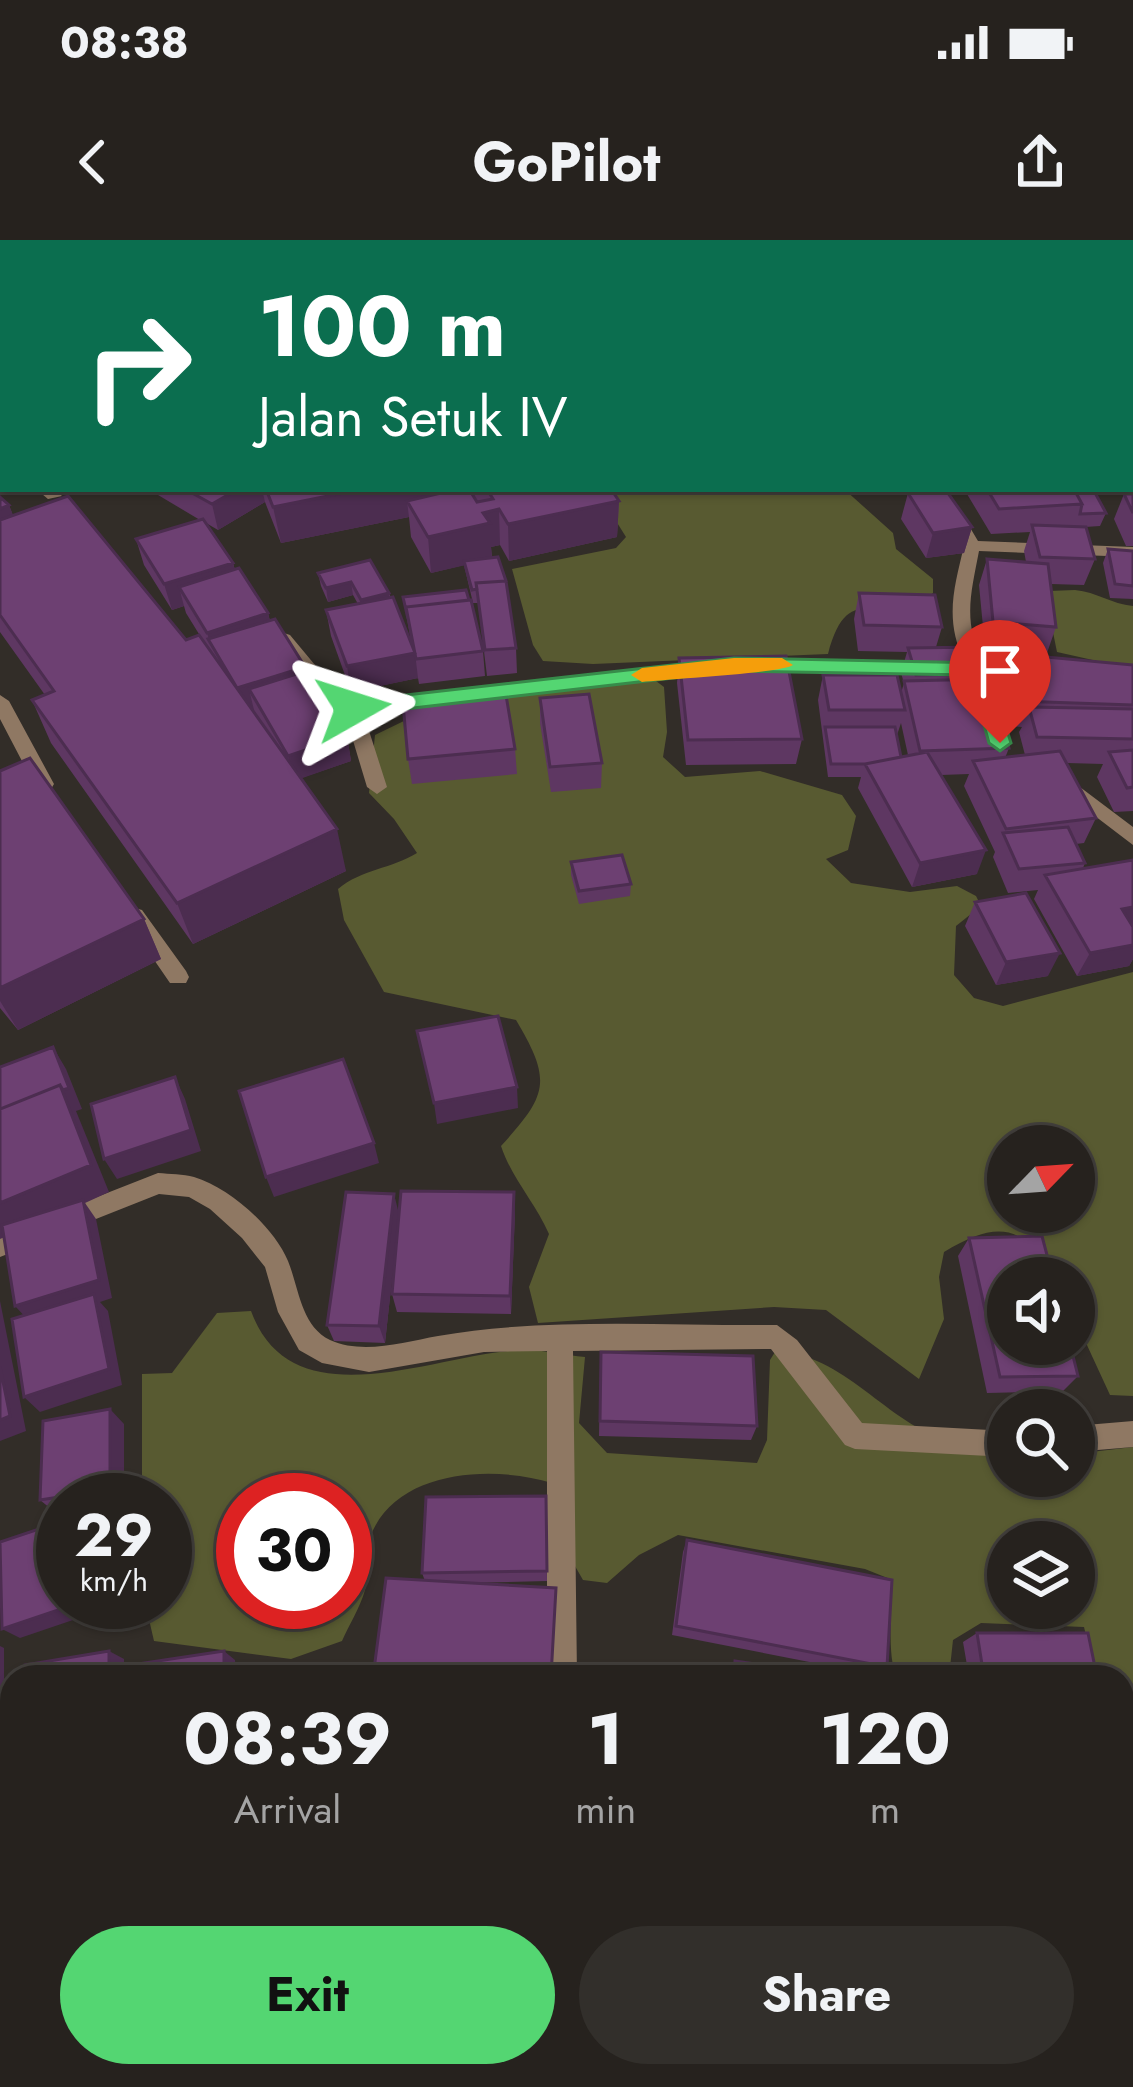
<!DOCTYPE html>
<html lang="en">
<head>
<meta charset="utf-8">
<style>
  :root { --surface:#26221e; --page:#322f2b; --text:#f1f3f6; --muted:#a4a4a4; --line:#423f3c; --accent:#54d672 }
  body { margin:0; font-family:Jost,sans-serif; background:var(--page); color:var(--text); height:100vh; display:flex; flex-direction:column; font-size:45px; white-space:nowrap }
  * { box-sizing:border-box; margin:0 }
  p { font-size:39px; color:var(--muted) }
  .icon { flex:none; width:66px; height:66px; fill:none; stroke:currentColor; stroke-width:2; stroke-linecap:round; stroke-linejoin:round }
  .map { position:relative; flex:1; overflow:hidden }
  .drawer { position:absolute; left:0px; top:1425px; width:1134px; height:423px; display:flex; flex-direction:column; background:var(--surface); border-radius:36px 36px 0 0; box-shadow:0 3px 9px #0004,0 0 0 3px var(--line) }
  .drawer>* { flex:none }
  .hud { position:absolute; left:0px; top:0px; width:1134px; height:252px; box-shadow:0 3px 9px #0004,0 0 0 3px var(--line); background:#0b6e4f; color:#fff; overflow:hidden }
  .needle { width:78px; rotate:65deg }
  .fabs { position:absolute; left:987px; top:885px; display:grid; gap:24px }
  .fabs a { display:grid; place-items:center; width:108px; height:108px; border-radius:50%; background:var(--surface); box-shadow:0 3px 9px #0004,0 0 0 3px var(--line); font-size:60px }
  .speed { position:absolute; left:36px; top:1233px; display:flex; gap:24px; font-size:60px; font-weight:700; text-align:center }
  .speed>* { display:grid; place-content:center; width:156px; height:156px; border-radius:50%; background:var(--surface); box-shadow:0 3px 9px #0004,0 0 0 3px var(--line); line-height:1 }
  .speed small { font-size:30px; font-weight:400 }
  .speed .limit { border:18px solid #d22; background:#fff; color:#111 }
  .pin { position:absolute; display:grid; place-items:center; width:102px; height:102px; color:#fff; margin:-123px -51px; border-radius:50% 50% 50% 0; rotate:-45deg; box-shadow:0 0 12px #0007 }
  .pin .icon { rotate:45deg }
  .me { position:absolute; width:132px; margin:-66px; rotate:84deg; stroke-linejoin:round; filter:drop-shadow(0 0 9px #0008) }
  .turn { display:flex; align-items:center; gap:42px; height:252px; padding:0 60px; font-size:54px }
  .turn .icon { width:156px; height:156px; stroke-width:2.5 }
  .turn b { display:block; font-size:84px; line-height:102px }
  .eta { display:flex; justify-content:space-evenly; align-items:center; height:204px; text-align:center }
  .eta b { font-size:72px; font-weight:700; line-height:84px }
  .cta { display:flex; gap:24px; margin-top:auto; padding:24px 60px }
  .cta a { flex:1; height:138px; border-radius:72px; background:var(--accent); color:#111; font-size:48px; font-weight:700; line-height:138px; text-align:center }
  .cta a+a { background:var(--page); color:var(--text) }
  .status { display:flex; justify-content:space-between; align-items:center; height:84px; padding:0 60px; background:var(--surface); direction:ltr }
  .status svg { height:33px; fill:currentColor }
  header { display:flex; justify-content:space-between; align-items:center; height:156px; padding:0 60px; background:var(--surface); font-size:54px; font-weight:700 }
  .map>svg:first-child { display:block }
  .green { fill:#585a31; fill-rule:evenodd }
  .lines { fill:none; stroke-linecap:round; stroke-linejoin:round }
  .service { fill:#8f7863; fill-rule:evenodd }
  .minor { fill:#8f7863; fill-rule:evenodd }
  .trunk { fill:#f8d4b3; fill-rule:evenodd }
  .wall { fill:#5e3762; fill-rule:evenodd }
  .shaded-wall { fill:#4c2d50 }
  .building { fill:#6d4072; stroke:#4c2d50; stroke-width:3 }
  .route { fill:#54d672; stroke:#378b4a; stroke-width:3 }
  .slow { fill:#f59e0b }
</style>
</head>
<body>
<div class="status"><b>08:38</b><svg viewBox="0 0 49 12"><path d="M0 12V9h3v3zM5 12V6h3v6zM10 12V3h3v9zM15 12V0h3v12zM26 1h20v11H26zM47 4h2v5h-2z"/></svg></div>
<header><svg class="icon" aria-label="back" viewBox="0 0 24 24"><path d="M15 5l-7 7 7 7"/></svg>GoPilot<svg class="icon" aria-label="share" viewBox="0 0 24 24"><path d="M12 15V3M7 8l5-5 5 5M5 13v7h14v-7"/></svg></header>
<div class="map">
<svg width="1133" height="1847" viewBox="0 0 1133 1847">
  <rect width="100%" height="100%" fill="#322d28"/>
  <path class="green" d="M596 249H844L893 293 896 309 933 339V353C883 393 849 333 828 414L593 424 543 421 533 405 512 329 616 308 626 297Z
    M1075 350C1097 352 1111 364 1133 366V429L1057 412 1047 363 1049 351Z
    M625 441H656L664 447 667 492 663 517 685 537 760 531 842 555 856 576 848 610 826 619 851 643 910 652 957 646 976 656 981 666 956 686 954 735 974 758 1003 766 1133 732V1156L1110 1155 1074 1077V1038H1054C1024 982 996 981 944 1012L939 1037 944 1079 919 1139 826 1070 774 1067 538 1083 529 1047 549 994C535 962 512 939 501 906 547 855 553 842 516 780L384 752 344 680 338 649C362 629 391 629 417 613L394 579 369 553 375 495 441 463ZM1008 906H1074V972H1008Z
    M251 1071C292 1183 434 1114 519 1110 541 1109 564 1115 585 1117L579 1183 607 1213 757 1223 767 1200 770 1120 775 1112C844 1112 886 1184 951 1202 968 1208 990 1207 1008 1210V1236H1074V1214L1133 1207V1491L1122 1493V1437H1096L1084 1387 981 1383 953 1400 949 1437H897C886 1417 893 1365 890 1339L865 1329 678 1295 639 1315 607 1343 583 1340 564 1307 552 1243C494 1225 397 1229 371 1295 364 1312 370 1333 365 1350 360 1368 349 1385 342 1401L291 1419 154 1401 145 1362H165V1260H136L142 1238V1134L172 1133 217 1073ZM243 1260H345V1362H243ZM1008 1302H1074V1368H1008Z"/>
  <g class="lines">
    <path class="service" d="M0 211 3 212V223L0 222Z
      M36 249H55L62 256 48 259Z
      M0 455 9 461 54 544 51 549 44 551 34 544 0 479Z
      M135 668 142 670 186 731 189 737 186 743H170L128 682 124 676 128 670Z"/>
    <path class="minor" d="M3 58V66L0 67V59Z
      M1131 183H1133V193H1131Z
      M931 249H947L978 301 1133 307V317L979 311C971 353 962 383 984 423L1047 431V439L752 429 749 425 758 419 965 422C944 381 954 348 964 306Z
      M284 393 290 395 345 461 706 422 715 428 706 434 363 472 387 547 377 554 367 547 345 474 333 472 278 403 275 399Z
      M1060 532 1133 587V605L1053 544V534Z
      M158 933C170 934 183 934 194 937 230 948 274 987 288 1021 299 1048 301 1086 330 1100 363 1115 404 1102 438 1096 547 1077 666 1086 777 1085L797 1100 862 1183 1008 1191V1217L855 1209 845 1205 771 1109 573 1111 577 1437H547V1111L484 1112 369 1132 322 1123 299 1110 278 1072 265 1027 242 998 210 969 189 957 159 954 0 1017V995Z
      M1133 1181V1207L1074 1212V1186Z
      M162 1836H206L202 1847H158Z
      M860 1836H975L979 1847H864Z"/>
    <path class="trunk" d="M3 92V104L0 105V93Z
      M0 167H3L0 181Z"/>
  </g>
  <path class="wall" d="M27 0H81L82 3H31Z
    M476 0H575L578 3H478Z
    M575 0H782L785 3H656L655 0 641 3H578Z
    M822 0H891L890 3H823Z
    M1028 0H1104L1106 3H1028Z
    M1131 0H1133V96H1131Z
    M1131 96H1133V180H1131Z
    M1131 204H1133V273L1127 249H1131Z
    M148 249H444V252L458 249H611L619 261 617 297 509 321 500 305 491 307 492 318 516 408 517 433 487 436 478 363H473L464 325 431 333 411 297 409 277 281 303 265 262 218 290 206 283 233 323 235 330 268 373 270 381 306 431 347 496 351 521 301 538 346 631 193 704 51 503 32 460 45 455 0 392V257L9 265 13 276 186 400 207 407 186 373 184 366 172 370 144 325 136 299 200 280Z
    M964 249H1093L1106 273 1100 286 1085 287 1095 319 1084 345 1051 344 1056 387 1047 413 985 408 979 345 987 319 1026 322 1024 311 1030 292 991 294Z
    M908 253 972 287 964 313 926 318 901 279Z
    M1124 254 1133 273V306H1126L1114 279Z
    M1108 309 1133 311V359L1110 358 1103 323Z
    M318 333 389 353 412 406 403 357 483 411 485 436 419 444 417 432 418 438 351 452 331 396 326 370 358 364 353 355 328 362 321 346Z
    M859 353 942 387 936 407 988 434 986 439 1009 508 1005 518 1025 515 1019 492 1022 487 1007 486 1005 440 1014 414 1133 425V571L1114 572 1097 537 1103 524 1067 523 1096 578 1084 603 1076 604 1085 623 1083 628 1133 620V719L1129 726 1077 736 1034 659 1038 650 1008 653 993 617 995 612 964 546 969 534 941 535 977 634 912 647 858 548 861 537H828L818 460 823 435 901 453 904 443 901 433 907 412 858 411 854 379ZM901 483 908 515 901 517 897 495Z
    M679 418 802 499 796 524 686 525 677 443Z
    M540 458 602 523 601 548 551 552 540 483Z
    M515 509 517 534 412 544 408 519Z
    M0 531 144 679 161 719 18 790 0 768Z
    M571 622 631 644 630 656 579 664 571 635Z
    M975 662 1048 736 996 745 965 686Z
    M515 972 511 1074 397 1072 392 1054 399 975 385 1103 334 1101 327 1085 399 973Z
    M969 998 1078 1136 1063 1151 987 1153 958 1016Z
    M600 1128 757 1186 751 1200 599 1196Z
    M124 1184V1260H63V1272L56 1273 40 1260Z
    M546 1256 547 1341 464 1343 557 1362 425 1341 422 1333Z
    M687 1300 887 1427 876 1435 672 1395 683 1312Z
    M977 1393 1097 1437H969L963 1402Z
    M735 1421 784 1437H729V1430Z
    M329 1836H440L480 1844 479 1847H327Z"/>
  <path class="shaded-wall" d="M44 0H81L82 3H45Z
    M96 0H128V1L97 3Z
    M486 0H522V3H486Z
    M587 0H656L641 3H587Z
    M238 249H262L265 262 218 290 212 264Z
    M363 249H444L445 270 407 261 409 277 281 303 273 267Z
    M865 249H893L863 255Z
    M619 261 617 297 509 321 508 284Z
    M9 265 24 302 0 312V269Z
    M499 269 500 305 491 307 492 319 431 333 428 297 483 273Z
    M972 287 964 313 926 318 933 293Z
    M233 323 240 349 179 347 184 366 172 370 164 344Z
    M351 342 353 355 328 362 326 348Z
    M389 353 390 366 363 374 361 360Z
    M268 373 274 399 210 403 207 393Z
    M415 413 418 438 351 452 347 426Z
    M305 427 310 453 249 449 254 470 242 474 235 449Z
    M347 496 351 521 294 541 288 516Z
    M337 589 346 631 193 704 177 663Z
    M986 610 977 634 912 647 920 623Z
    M1133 667V688L1122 669Z
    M144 679 161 719 18 790 0 761V748Z
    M1133 705V719L1129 726 1077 736 1090 713Z
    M1060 713 1048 736 996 745 1006 722Z
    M53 807 66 829 82 869 76 871 109 952 85 963 96 979 112 1058 100 1062 108 1071 122 1145 40 1172 24 1157 31 1083 15 1066 84 963 0 999V963L12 896Z
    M175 837 185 859 201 911 117 939 104 919Z
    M517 847 518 868 437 884 434 863Z
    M374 903 379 923 274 957 266 937Z
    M514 952 515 972 511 1074 510 1056Z
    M394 954 399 974 385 1103 379 1086Z
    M0 1061 26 1191 0 1201Z
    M110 1169 124 1184V1260L110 1249Z
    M82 1362H126L20 1398 2 1389Z
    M0 1406 4 1408V1515L0 1516Z
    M109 1411 124 1419V1437H109Z
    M224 1411 235 1420 236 1437H224Z"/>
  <path class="building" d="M357 0H381L383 3H337Z
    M386 0H472L474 3H388Z
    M543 0H575L578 3H528Z
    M666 0H713L699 3H669Z
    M724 0H782L785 3H727Z
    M1045 0H1104L1106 3H1047Z
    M1131 96H1133V126L1131 123Z
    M185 249H238L212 264Z
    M266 249H363L273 267Z
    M458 249H469L477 262 493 259 487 249H611L619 261 508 284 499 269 483 273 490 283 428 297 407 261Z
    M936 249H945L972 287 933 293 908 253Z
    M987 249H1074L1082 264 999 269Z
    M1074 249H1093L1106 273 1080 274 1082 264Z
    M1124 254H1133V273Z
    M68 256 186 400 199 395 337 589 177 663 32 460 54 451 0 375V280Z
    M0 257 9 265 0 269Z
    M203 279 233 323 164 344 136 299Z
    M1032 285 1086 287 1095 319 1040 317Z
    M1108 309 1133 311V346L1115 344Z
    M498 317 506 341 476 343 477 349 472 350 464 321Z
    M987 319 1048 324 1056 387 993 382Z
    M370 320 389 353 361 360 351 342 326 348 318 333Z
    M239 328 268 373 207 393 179 347Z
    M506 341 516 408 485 410 476 343Z
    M466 350 469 360 406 367 408 379 403 357Z
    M859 353 935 355 942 387 864 385Z
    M393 357 415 413 347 426 326 370Z
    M471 360 483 411 416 419 406 367Z
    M275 379 305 427 237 448 208 399Z
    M980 407 988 434 916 435 908 408Z
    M1014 414 1133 425V465L1016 461Z
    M786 416 802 499 688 500 679 418Z
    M306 431 347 496 288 516 249 449Z
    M823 435H897L905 470H829Z
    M990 439 1009 508 920 511 904 441Z
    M589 454 602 523 550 527 540 458Z
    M506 455 515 509 408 519 403 464Z
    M1029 467 1133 469V499L1037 497Z
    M825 487H895L901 517 865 524H831Z
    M1133 510V547L1127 548 1109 512Z
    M1060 511 1096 578 1006 589 973 521Z
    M927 512 986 610 920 623 865 524Z
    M30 518 144 679 0 748V531Z
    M1068 587 1085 623 1019 629 1003 593Z
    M622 615 631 644 579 651 571 622Z
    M1133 620V667L1122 669 1133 687V705L1090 713 1045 635Z
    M1026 653 1060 713 1006 722 975 662Z
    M498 776 517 847 434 863 417 791Z
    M53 807 69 848 63 850 60 845 0 869V827Z
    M343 819 374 903 266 937 239 851Z
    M175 837 191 890 104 919 91 864Z
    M60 845 91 925 0 963V869Z
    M401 951 514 952 510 1056 392 1054Z
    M346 952 394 954 379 1086 327 1085Z
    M83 960 99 1040 15 1066 2 985Z
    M1042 996 1053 1038H1008V1104H1070L1078 1136 1000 1137 969 998Z
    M94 1054 109 1129 24 1157 12 1079Z
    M601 1112 753 1116 757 1186 600 1181Z
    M0 1127 10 1176 0 1180Z
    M110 1169V1249L40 1260 43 1181Z
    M546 1256 547 1331 422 1333 426 1257Z
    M63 1281V1362H82L2 1389 0 1302Z
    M687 1300 892 1340 887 1427 676 1386Z
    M386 1338 556 1348 551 1437H373Z
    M977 1393H1088L1097 1437H984Z
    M109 1411V1437H24L25 1425Z
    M224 1411V1437H131V1425Z
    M735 1421 784 1428V1437H734Z
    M294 1425 348 1426 347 1437H293Z
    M1122 1569 1133 1641V1685L1122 1684Z
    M329 1836H386L440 1847H327Z
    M569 1836H685L690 1837V1847H568Z"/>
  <path class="route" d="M734 418 986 423 1011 503 1000 511 989 503 970 435 734 431 353 475 342 468 353 461Z"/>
  <path class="slow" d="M734 418H782L793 425C783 433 666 439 642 442L631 435 642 428Z"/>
</svg>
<div class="fabs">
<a><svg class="needle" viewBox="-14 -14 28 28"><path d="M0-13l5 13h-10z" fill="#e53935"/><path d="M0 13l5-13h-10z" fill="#a4a4a4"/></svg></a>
<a><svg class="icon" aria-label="sound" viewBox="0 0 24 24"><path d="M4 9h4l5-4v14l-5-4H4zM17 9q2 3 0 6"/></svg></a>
<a><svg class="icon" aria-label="search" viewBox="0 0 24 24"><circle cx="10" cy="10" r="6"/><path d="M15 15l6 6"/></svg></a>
<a><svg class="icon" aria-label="layers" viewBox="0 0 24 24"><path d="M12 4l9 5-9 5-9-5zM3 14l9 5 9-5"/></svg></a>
</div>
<div class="speed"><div>29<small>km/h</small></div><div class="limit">30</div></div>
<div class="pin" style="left:1000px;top:503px;background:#d93025"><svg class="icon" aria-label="arrive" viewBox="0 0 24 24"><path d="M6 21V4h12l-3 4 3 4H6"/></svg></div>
<svg class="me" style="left:353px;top:468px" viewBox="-20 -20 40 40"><path d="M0-17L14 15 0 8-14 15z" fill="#54d672" stroke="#fff" stroke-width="4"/></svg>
<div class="hud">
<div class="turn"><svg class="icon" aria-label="right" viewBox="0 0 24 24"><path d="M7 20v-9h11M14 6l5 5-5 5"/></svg><div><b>100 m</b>Jalan Setuk IV</div></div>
</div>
<section class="drawer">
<div class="eta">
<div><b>08:39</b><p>Arrival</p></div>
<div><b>1</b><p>min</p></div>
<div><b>120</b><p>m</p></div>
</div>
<div class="cta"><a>Exit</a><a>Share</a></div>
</section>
</div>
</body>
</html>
